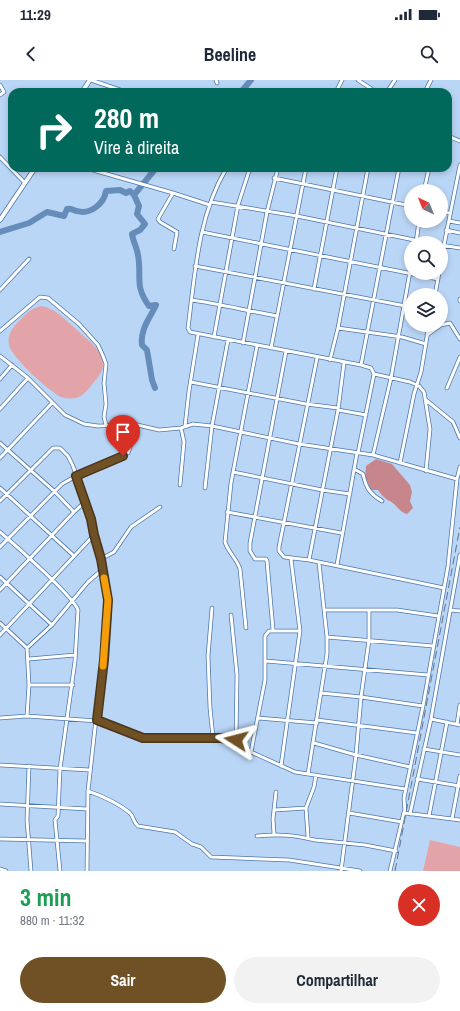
<!DOCTYPE html>
<html lang="pt">
<head>
<meta charset="utf-8">
<style>
  :root { --surface:#fff; --page:#f2f2f3; --text:#1f2937; --muted:#747a83; --accent:#705126 }
  body { margin:0; font-family:"Archivo Narrow",sans-serif; background:var(--page); color:var(--text); height:100vh; display:flex; flex-direction:column; font-size:15px; white-space:nowrap }
  * { box-sizing:border-box; margin:0 }
  p { font-size:13px; color:var(--muted) }
  .icon { flex:none; width:22px; height:22px; fill:none; stroke:currentColor; stroke-width:2; stroke-linecap:round; stroke-linejoin:round }
  .map { position:relative; height:791px; overflow:hidden }
  .details { display:flex; flex-direction:column; background:var(--surface); flex:1 }
  .details>* { flex:none }
  .banner { position:absolute; left:8px; top:8px; width:444px; height:84px; border-radius:12px; box-shadow:0 2px 6px #0003; background:#00695c; color:#fff; overflow:hidden }
  .needle { width:26px; rotate:317deg }
  .fabs { position:absolute; left:404px; top:104px; display:grid; gap:8px }
  .fabs a { display:grid; place-items:center; width:44px; height:44px; border-radius:50%; background:var(--surface); box-shadow:0 2px 6px #0003; font-size:20px }
  .pin { position:absolute; display:grid; place-items:center; width:34px; height:34px; color:#fff; margin:-41px -17px; border-radius:50% 50% 50% 0; rotate:-45deg; box-shadow:0 0 4px #0007 }
  .pin .icon { rotate:45deg }
  .me { position:absolute; width:44px; margin:-22px; rotate:279deg; stroke-linejoin:round; filter:drop-shadow(0 0 3px #0008) }
  .turn { display:flex; align-items:center; gap:14px; height:84px; padding:0 20px; font-size:18px }
  .turn .icon { width:52px; height:52px; stroke-width:2.5 }
  .turn b { display:block; font-size:28px; line-height:34px }
  .round { display:grid; place-items:center; flex:none; width:42px; height:42px; border-radius:21px; background:var(--page) }
  .headline { display:flex; align-items:center; justify-content:space-between; height:68px; padding:0 20px }
  h1 { font-size:24px; font-weight:800; line-height:30px; color:#1e9e55 }
  .primary-button { display:flex; gap:8px; margin-top:auto; padding:8px 20px }
  .primary-button a { flex:1; height:46px; border-radius:24px; background:var(--accent); color:#fff; font-size:16px; font-weight:800; line-height:46px; text-align:center }
  .primary-button a+a { background:var(--page); color:var(--text) }
  .status { display:flex; justify-content:space-between; align-items:center; height:28px; padding:0 20px; background:var(--surface); direction:ltr }
  .status svg { height:11px; fill:currentColor }
  header { display:flex; justify-content:space-between; align-items:center; height:52px; padding:0 20px; background:var(--surface); font-size:18px; font-weight:800 }
  .map>svg:first-child { display:block }
  .green { fill:#e2a4a9 }
  .forest { fill:#c7868c }
  .lines { fill:none; stroke-linecap:round; stroke-linejoin:round }
  .river { stroke:#668cb9; stroke-width:6 }
  .minor-casing { stroke:#4d77a9; stroke-width:4.5 }
  .tertiary-casing { stroke:#4d77a9; stroke-width:5.5 }
  .minor { stroke:#fff; stroke-width:3 }
  .tertiary { stroke:#fff; stroke-width:4 }
  .rail { stroke:#5f758f; stroke-width:1; stroke-dasharray:8 4; stroke-linecap:butt }
  .route-casing { stroke:#493519; stroke-width:10 }
  .route { stroke:#705126; stroke-width:7 }
  .slow { stroke:#f59e0b; stroke-width:7 }
</style>
</head>
<body>
<div class="status"><b>11:29</b><svg viewBox="0 0 49 12"><path d="M0 12V9h3v3zM5 12V6h3v6zM10 12V3h3v9zM15 12V0h3v12zM26 1h20v11H26zM47 4h2v5h-2z"/></svg></div>
<header><svg class="icon" aria-label="back" viewBox="0 0 24 24"><path d="M15 5l-7 7 7 7"/></svg>Beeline<svg class="icon" aria-label="search" viewBox="0 0 24 24"><circle cx="10" cy="10" r="6"/><path d="M15 15l6 6"/></svg></header>
<div class="map">
<svg width="460" height="791" viewBox="0 0 460 791">
  <rect width="100%" height="100%" fill="#bad6f7"/>
  <path class="green" d="M41 226C56 228 65 240 76 249 93 265 116 279 94 302 90 307 85 314 79 317 73 319 67 319 61 317 50 312 11 277 9 265 7 255 12 248 19 241 26 234 31 228 41 226Z
    M430 760 460 767V791H423Z"/>
  <path class="forest" d="M376 379 392 384 410 405 412 412 410 421 413 428 407 434C401 432 400 430 396 426 390 419 386 422 378 410H371L367 400 365 399 366 386Z"/>
  <g class="lines">
    <path class="river" d="M241 12 251 0
      M0 152 29 143 47 132 64 136 67 129C72 128 72 130 77 131 90 135 104 124 106 111L120 110 126 113 130 111 134 115
      M155 308 152 300 147 270 142 265C140 249 150 238 156 225L149 226C134 205 142 197 138 175 137 168 133 161 132 154L140 150 145 144 137 134 139 126 134 115 156 88"/>
    <g class="minor-casing">
      <path id="minor" d="M91 0 126 12
        M216 0 217 3
        M358 0 376 12
        M0 5 4 12 0 15
        M336 12 342 0
        M387 12 395 0
        M425 12 431 0
        M448 56 460 61
        M0 77 25 103
        M86 88 173 113 210 125
        M226 89C198 136 195 194 188 248L190 252 361 285 399 88
        M274 98 411 126
        M424 111 429 88
        M173 113 158 139 160 142 177 152 174 169
        M211 122 297 136 429 163
        M441 132 450 133
        M449 141 460 143
        M446 150 460 153
        M202 152 438 199
        M416 163 419 141
        M441 165 460 168
        M441 180 460 85
        M195 186 411 227
        M314 209 337 88
        M0 210 29 179
        M435 215 439 193
        M192 220C220 224 248 231 277 236
        M460 221V219
        M441 245 450 243 460 259
        M338 248 402 257 426 264
        M0 251 40 217 48 218 79 244 98 265 103 276 106 284 104 303 106 324 104 337 106 345
        M427 255 441 245
        M214 257 238 125 250 88
        M243 263 267 132 278 88
        M271 268 306 88
        M0 276 28 298 65 335 84 344 98 346 133 344 159 350 181 348 193 344 212 346 299 364 373 375 457 399 448 486 423 626 404 718 405 733 460 740
        M330 280 338 248 368 88
        M344 283 338 330 309 480 444 508
        M374 294 410 302 419 306 424 312 430 349 426 391
        M0 299 12 285
        M191 302 306 324 338 328
        M447 308 460 277
        M426 320 453 342 460 358
        M0 329 28 298
        M338 330 366 335
        M185 346 189 311 198 255
        M0 363 54 411 74 432
        M358 373 374 294 371 288 361 285
        M373 375 391 298 411 186
        M0 378 52 323
        M400 383 414 314 421 292 429 245
        M354 389 363 394C366 408 370 414 382 421
        M233 392 322 410 350 414
        M457 399 460 387
        M180 405 184 362 181 348
        M0 408 73 475
        M205 408 212 346 228 260
        M0 421 53 368H60L68 376 73 386 91 439 103 489 108 520 107 540 88 711 87 791
        M227 432 341 453
        M0 452C14 464 74 517 78 530L75 581 60 689 58 736 55 740 60 791
        M0 467 62 404 76 396 100 387 128 373 138 345
        M101 479 114 472 131 447 160 427
        M309 480 284 477 279 471V467L317 278
        M337 485 357 373
        M0 497 52 545
        M0 510 74 432 86 421
        M212 528 208 576 210 628 213 657
        M325 530H397L438 536
        M450 530 460 531
        M231 535 237 595 236 660
        M0 543 27 568 29 605 27 636
        M246 548 240 489C237 479 228 472 225 462L231 403 257 266
        M273 550 267 481 266 479H255L250 471V463L286 271
        M0 555 94 455
        M327 557 433 566
        M27 568 52 545 88 502 103 489
        M29 579 75 575
        M266 581 428 595
        M29 605H73
        M321 613 361 617 423 626
        M0 638 27 636 97 641 143 658 232 659 251 672 295 692 405 709
        M258 638 317 643
        M431 639 460 645
        M317 640 417 653
        M457 644 460 625
        M314 663 356 675 410 687
        M424 669 460 675
        M251 672 265 600V556L269 551H300
        M0 685 90 690
        M29 686 27 740 31 791
        M281 686 300 551 291 479
        M308 694 327 574V557L319 483
        M417 699 460 706
        M88 711C102 716 118 723 130 733 134 737 133 742 138 746L175 752 192 764 201 767 211 777 289 780 360 791
        M0 724 87 729
        M275 730 306 728
        M349 733 402 742
        M410 734 431 639 460 475
        M429 736 447 642
        M452 739 460 696
        M274 754 273 739 276 712
        M257 756C280 754 293 755 315 760L365 765 396 771
        M308 757 306 728 314 707 316 695
        M0 759 86 761
        M0 789 6 791
        M341 791 356 675 361 617 369 560V531
        M390 791 404 732"/>
    </g>
    <g class="tertiary-casing">
      <path id="tertiary" d="M82 12 90 0
        M0 140 35 88"/>
    </g>
    <use href="#minor" class="minor"/>
    <use href="#tertiary" class="tertiary"/>
    <path class="rail" d="M395 791 460 447"/>
  </g>
  <g class="lines">
    <g class="route-casing">
      <path id="route" d="M123 376 76 396 91 439 94 455 101 479 108 520 104 580 97 640 143 658H221L236 660"/>
    </g>
    <use href="#route" class="route"/>
    <path class="slow" d="M103 586 108 520 104 498"/>
  </g>
</svg>
<div class="fabs">
<a><svg class="needle" viewBox="-14 -14 28 28"><path d="M0-13l5 13h-10z" fill="#e53935"/><path d="M0 13l5-13h-10z" fill="#747a83"/></svg></a>
<a><svg class="icon" aria-label="search" viewBox="0 0 24 24"><circle cx="10" cy="10" r="6"/><path d="M15 15l6 6"/></svg></a>
<a><svg class="icon" aria-label="layers" viewBox="0 0 24 24"><path d="M12 4l9 5-9 5-9-5zM3 14l9 5 9-5"/></svg></a>
</div>
<div class="pin" style="left:123px;top:376px;background:#d93025"><svg class="icon" aria-label="arrive" viewBox="0 0 24 24"><path d="M6 21V4h12l-3 4 3 4H6"/></svg></div>
<svg class="me" style="left:236px;top:660px" viewBox="-20 -20 40 40"><path d="M0-17L14 15 0 8-14 15z" fill="#705126" stroke="#fff" stroke-width="4"/></svg>
<div class="banner">
<div class="turn"><svg class="icon" aria-label="right" viewBox="0 0 24 24"><path d="M7 20v-9h11M14 6l5 5-5 5"/></svg><div><b>280 m</b>Vire à direita</div></div>
</div>
</div>
<section class="details">
<div class="headline"><div><h1>3 min</h1><p>880 m · 11:32</p></div><a class="round" style="background:#d93025;color:#fff"><svg class="icon" aria-label="close" viewBox="0 0 24 24"><path d="M6 6l12 12M18 6L6 18"/></svg></a></div>
<div class="primary-button"><a>Sair</a><a>Compartilhar</a></div>
</section>
</body>
</html>
